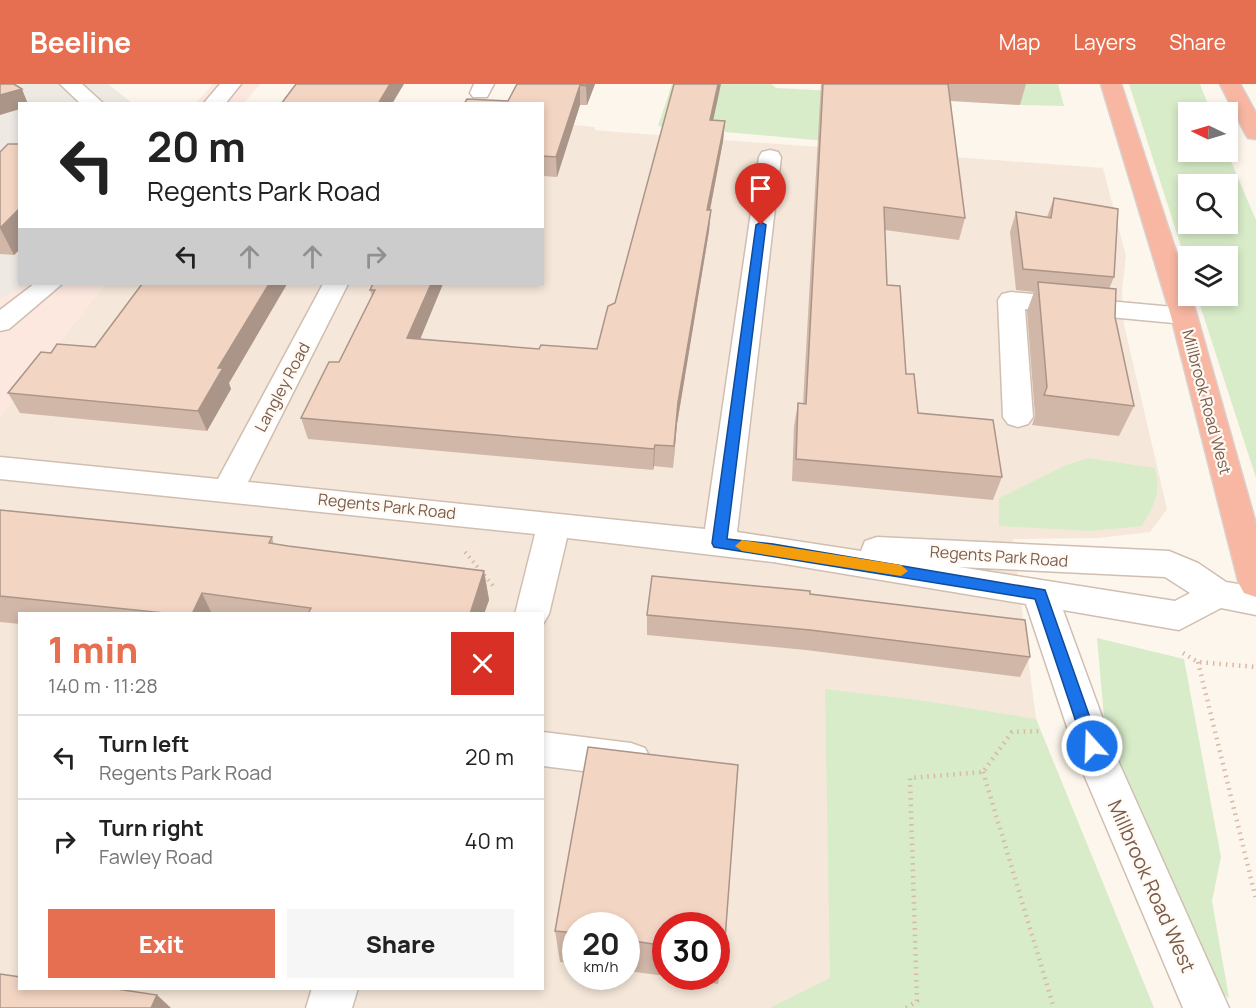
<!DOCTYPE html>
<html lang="en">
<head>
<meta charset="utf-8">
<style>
  :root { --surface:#fff; --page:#f6f6f6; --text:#222; --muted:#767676; --line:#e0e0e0; --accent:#e76f51 }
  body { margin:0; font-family:Manrope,sans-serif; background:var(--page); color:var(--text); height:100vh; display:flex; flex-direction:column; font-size:22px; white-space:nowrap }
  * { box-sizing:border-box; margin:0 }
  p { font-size:20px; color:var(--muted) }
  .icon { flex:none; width:33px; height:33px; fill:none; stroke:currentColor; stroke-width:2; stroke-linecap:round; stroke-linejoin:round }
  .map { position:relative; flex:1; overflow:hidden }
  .drawer { position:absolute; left:18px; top:528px; width:526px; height:378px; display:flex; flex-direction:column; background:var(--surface); border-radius:0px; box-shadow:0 3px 9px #0003 }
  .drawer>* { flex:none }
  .banner { position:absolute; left:18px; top:18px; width:526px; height:183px; border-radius:0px; box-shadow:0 3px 9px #0003; background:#fff; color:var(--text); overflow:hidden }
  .needle { width:39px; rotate:275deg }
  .fabs { position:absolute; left:1178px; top:18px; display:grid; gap:12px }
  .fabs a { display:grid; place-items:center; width:60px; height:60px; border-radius:0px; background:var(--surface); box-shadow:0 3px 9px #0003; font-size:30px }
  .speed { position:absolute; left:562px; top:828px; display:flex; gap:12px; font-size:30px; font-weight:700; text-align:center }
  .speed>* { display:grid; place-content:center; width:78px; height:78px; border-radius:50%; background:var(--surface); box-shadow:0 3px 9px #0003; line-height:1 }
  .speed small { font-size:15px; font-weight:400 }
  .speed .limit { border:9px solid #d22; background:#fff; color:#111 }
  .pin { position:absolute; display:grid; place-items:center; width:51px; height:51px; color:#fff; margin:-62px -26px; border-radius:50% 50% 50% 0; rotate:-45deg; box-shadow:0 0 6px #0007 }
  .pin .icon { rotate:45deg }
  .me { position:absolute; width:66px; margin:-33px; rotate:340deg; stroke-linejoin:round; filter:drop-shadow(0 0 4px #0008) }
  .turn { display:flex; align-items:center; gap:21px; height:126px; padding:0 30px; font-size:27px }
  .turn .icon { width:78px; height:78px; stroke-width:2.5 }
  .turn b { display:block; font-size:42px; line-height:51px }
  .lanes { display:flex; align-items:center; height:57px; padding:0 30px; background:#0003; justify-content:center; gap:30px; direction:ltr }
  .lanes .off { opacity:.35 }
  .round { display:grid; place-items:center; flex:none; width:63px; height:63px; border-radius:0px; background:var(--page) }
  .overview { display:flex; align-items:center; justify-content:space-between; height:102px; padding:0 30px }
  h1 { font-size:36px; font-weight:800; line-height:45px; color:var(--accent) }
  .primary-button { display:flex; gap:12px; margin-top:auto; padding:12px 30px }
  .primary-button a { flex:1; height:69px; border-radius:0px; background:var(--accent); color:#fff; font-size:24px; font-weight:800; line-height:69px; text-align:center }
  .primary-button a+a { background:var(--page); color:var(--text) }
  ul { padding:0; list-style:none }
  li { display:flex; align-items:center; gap:18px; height:84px; padding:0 30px; border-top:2px solid var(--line) }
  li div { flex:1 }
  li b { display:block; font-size:22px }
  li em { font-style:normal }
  header { display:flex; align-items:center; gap:36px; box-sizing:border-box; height:84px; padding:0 30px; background:var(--accent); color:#fff }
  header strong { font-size:28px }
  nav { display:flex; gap:33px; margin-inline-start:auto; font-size:21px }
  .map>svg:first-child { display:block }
  .residential { fill:#f5e8da; fill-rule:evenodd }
  .commercial { fill:#fde8e0 }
  .industrial { fill:#efe9e4 }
  .green { fill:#d8ecc9; fill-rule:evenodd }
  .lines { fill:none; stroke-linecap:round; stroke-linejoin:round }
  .minor-casing { stroke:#d1beb0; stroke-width:3 }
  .highway-casing { stroke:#dad1cd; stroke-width:3 }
  .path-far1 { stroke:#d9b8a5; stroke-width:4; stroke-dasharray:1.5 4.5; stroke-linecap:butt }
  .path { stroke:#d9b8a5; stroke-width:4.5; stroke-dasharray:1.5 5; stroke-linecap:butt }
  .minor { fill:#fff; fill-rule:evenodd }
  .highway { fill:#f7b7a3; fill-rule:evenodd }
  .wall { fill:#d1b7a8 }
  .shaded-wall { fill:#aa9588 }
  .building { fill:#f3d5c3; stroke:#aa9588; stroke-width:1.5 }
  .route { fill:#1a73e8; stroke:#114b97; stroke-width:1.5 }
  .slow { fill:#f59e0b }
  .labels { text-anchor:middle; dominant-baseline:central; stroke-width:4.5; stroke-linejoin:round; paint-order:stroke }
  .street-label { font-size:16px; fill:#7a5c4d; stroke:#fffaf3 }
  .near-street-label { font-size:20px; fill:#7a5c4d; stroke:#fffaf3 }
</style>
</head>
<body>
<header>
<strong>Beeline</strong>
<nav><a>Map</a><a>Layers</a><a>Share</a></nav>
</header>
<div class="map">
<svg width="1256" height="924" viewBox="0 0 1256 924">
  <rect width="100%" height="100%" fill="#fdf6ec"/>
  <path class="residential" d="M543 38 595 43V46L617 48 1103 84 1126 172 1122 207 1124 241 1167 425 1150 448 1099 454 1013 455 1036 635 1154 924H0V333L105 200H543ZM20 530H543V904H20ZM576 842H627V892H576ZM666 842H717V892H666Z"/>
  <path class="commercial" d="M213 0H260L244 19 195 20Z
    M26 200H105L0 333V214L21 205Z"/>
  <path class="industrial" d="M0 0H108L132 19 20 20V200H26L21 205 0 214Z"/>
  <path class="green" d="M672 0H771L776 4 912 11 847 59 658 42Z
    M938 0H1058L1064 22 1020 21 1017 8Z
    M1129 0H1200L1211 28H1188V68H1227L1256 136V394L1197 212H1227V172H1188V184ZM1227 100V140H1188V100Z
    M1088 374 1155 384C1161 411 1155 419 1142 442L1092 447 999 442V414L1066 381Z
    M1097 554 1184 575 1221 773 1212 817 1229 914 1219 908 1106 656Z
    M825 605 925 617 1036 635 1154 924H769L830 894Z"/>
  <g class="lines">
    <g class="minor-casing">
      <path id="minor" d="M60 0H82L104 20H81Z
        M220 0H241L225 20H203Z
        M474 0H494L487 13H473L470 9Z
        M770 66 778 68 781 73 737 448 861 467 865 457 877 453 1169 467 1198 479 1226 498 1256 503V531L1221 524 1179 546 1063 526 1119 679 1229 924H1183L1079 679 1026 520 773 478 567 454 549 530 543 540V530H515L535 450 0 395V373L218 395 323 200H348L248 398 705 445 759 73 762 68ZM959 483 1165 493 1190 509 1175 517Z
        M34 200H62L9 245 0 247V226Z
        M1011 208 1184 224 1193 226 1197 232 1193 238 1184 240 1025 225 1033 333 1028 340 1018 343 1008 340 1003 333 998 216 1002 210Z
        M543 648 631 659 645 664 651 676 645 688 631 693 543 682Z
        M312 904H358L352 924H306Z"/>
    </g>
    <g class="highway-casing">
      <path id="highway" d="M1101 0H1121L1188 204V212H1191L1197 232 1256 440V513L1244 509 1239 500 1171 232Z
        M1220 0H1240L1256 29V55L1248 54 1245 49Z"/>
    </g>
    <path class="path-far1" d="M465 468 495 504"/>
    <path class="path" d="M1183 569 1198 578 1256 583
      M1198 578 1256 815
      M983 688 1054 924
      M906 924 917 917 910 694 983 688 1012 648 1043 647"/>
    <use href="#minor" class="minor"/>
    <use href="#highway" class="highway"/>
  </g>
  <path class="wall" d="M517 0H595L587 21H580L557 93 543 92V20L508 17Z
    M821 0H1026L1020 21 950 17 965 134 959 156 885 146 887 201 906 290 918 329 1002 393 993 416 792 397 794 342 798 319 803 320Z
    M713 36 725 37 723 57 710 126 709 147 677 340 673 384 654 382 653 386 308 355 301 334 339 278 372 212 370 206 373 200 420 255 539 265H597L615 219Z
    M20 60V165L14 171 0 170V68Z
    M1054 114 1114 193 1109 205 1134 322 1119 352 1032 341 1035 332 1027 227 1034 208 1016 206 1010 148 1016 128 1047 133Z
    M142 200H287L229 299 231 305 207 347 20 329 8 309 51 269 95 263Z
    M0 426 272 453 274 460 288 462 484 487 489 516 484 530H20V540L0 538Z
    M810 510 1030 573 1020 593 806 566 647 551V531Z
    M588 663 738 681 724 869 718 900 667 892H717V842H666V892L627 887V842H576V880L560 878 555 847Z"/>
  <path class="shaded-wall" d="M390 0H404L392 20H378Z
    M587 0H595L587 21 586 2Z
    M718 0H721L709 56 710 36Z
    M580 1V21L557 93 556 73Z
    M22 5 28 20H20V25L0 31V11Z
    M725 37 723 57 706 147 707 126Z
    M20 124V165L14 171 0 144Z
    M711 126 709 147 677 340 673 384 678 318Z
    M269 200H287L229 299 231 305 207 347 198 327 218 284Z
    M431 200H443L412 275 407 254Z
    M655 361 654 382 653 386 654 365Z
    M484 487 489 516 484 530H470Z
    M202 509 212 530H192Z
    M157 911 171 924H151Z"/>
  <path class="building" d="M0 0H14L22 5 0 11Z
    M296 0H390L378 20H281Z
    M517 0H587L586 2 580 1 556 73 543 72V20H464L467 15 508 17Z
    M674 0H718L710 36 725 37 707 126H711L678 318 674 362 655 361 654 365 301 334 329 278H339L375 206H370L373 200H431L407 254 539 265 541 261 597 265 608 222 615 219Z
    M823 0H948L965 134 884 123 887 201 900 202 906 290H914L918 329 993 336 1002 393 796 375 798 319 806 320Z
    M8 60H20V124L0 144V68Z
    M1054 114 1118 125 1114 193 1023 185 1016 128 1051 134Z
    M1038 198 1116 205 1115 233 1134 322 1044 311 1047 303Z
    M142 200H269L218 284H223L198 327 8 309 41 268 51 269 57 260 95 263Z
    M0 426 272 453 269 459 288 462 484 487 470 530H308L311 524 202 509 192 530H174L0 512Z
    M652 492 810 507V510L1025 536 1030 573 810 546 647 531Z
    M588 663 738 681 724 869H717V842H666V862L627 856V842H576V849L555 847Z
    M0 890 20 893V904H110L157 911 151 924H0Z"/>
  <path class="route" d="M761 138 766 141 727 455 773 460 1045 506 1100 662 1098 667 1092 669 1086 667 1084 662 1035 515 714 463 712 459 756 141Z"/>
  <path class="slow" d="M742 456 901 481 908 487 901 492 742 467 735 462Z"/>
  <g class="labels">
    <g class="street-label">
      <text transform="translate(282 303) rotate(-62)">Langley Road</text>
      <text transform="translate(1207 318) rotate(75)">Millbrook Road West</text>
      <text transform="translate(387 422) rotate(6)">Regents Park Road</text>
      <text transform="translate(999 472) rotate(4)">Regents Park Road</text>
    </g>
    <g class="near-street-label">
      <text transform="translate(1152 802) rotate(66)">Millbrook Road West</text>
    </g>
  </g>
</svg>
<div class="fabs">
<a><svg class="needle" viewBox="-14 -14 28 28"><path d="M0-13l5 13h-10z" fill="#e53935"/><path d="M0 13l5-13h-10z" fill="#767676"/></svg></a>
<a><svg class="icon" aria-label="search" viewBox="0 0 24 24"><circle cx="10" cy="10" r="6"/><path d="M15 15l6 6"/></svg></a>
<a><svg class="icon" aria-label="layers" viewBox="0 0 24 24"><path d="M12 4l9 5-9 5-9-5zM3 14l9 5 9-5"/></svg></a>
</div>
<div class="speed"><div>20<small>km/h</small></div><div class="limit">30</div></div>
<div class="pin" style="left:761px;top:141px;background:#d93025"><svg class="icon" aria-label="arrive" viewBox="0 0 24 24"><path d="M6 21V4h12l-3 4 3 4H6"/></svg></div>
<svg class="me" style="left:1092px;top:662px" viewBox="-20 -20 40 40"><circle r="17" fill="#1a73e8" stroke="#fff" stroke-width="3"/><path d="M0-11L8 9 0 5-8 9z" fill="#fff"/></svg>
<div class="banner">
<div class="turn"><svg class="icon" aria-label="left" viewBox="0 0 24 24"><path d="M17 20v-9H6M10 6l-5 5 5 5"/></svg><div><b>20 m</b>Regents Park Road</div></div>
<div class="lanes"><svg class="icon" aria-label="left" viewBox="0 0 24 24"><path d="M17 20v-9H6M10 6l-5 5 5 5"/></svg><svg class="icon off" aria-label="ahead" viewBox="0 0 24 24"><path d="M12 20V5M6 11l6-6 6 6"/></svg><svg class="icon off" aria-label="ahead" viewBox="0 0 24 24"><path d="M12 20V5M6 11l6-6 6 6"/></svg><svg class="icon off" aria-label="right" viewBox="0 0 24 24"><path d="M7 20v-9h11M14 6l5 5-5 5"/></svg></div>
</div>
<section class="drawer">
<div class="overview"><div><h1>1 min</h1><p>140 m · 11:28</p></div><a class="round" style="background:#d93025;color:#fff"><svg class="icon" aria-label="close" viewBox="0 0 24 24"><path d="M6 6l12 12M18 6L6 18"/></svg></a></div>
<ul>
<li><svg class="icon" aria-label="left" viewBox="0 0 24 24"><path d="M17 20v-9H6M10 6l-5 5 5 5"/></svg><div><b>Turn left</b><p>Regents Park Road</p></div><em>20 m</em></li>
<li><svg class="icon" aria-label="right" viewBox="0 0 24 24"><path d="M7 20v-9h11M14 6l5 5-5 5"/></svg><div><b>Turn right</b><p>Fawley Road</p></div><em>40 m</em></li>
</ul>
<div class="primary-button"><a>Exit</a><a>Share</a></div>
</section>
</div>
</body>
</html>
